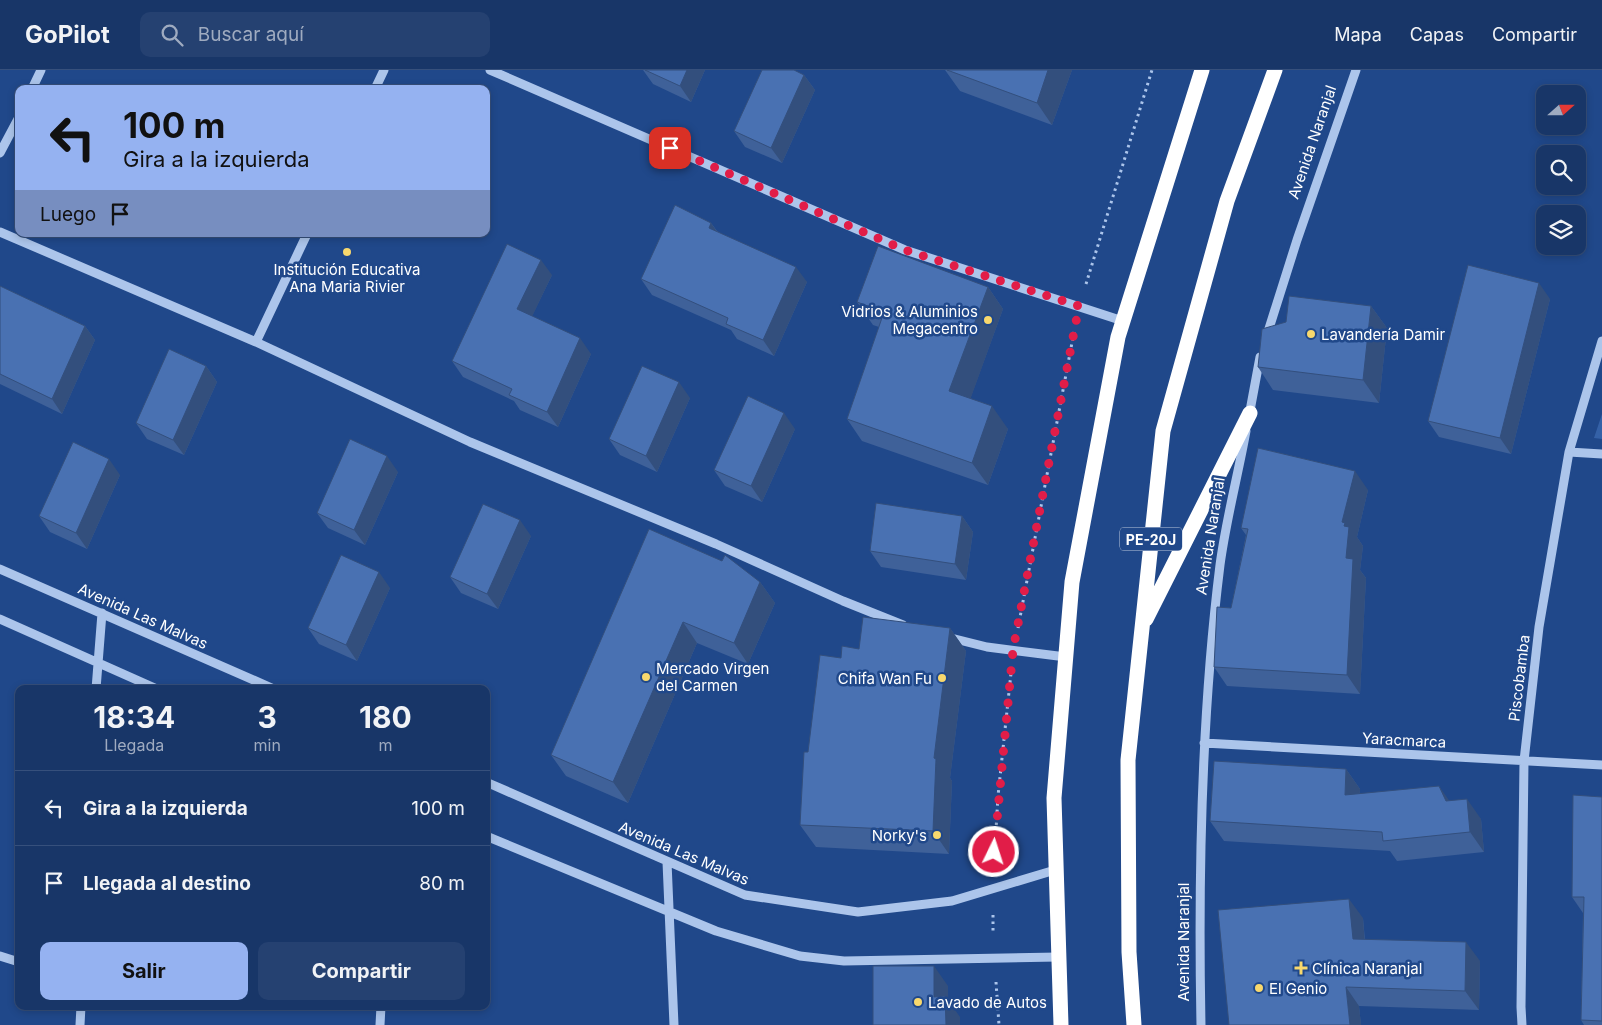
<!DOCTYPE html>
<html lang="es">
<head>
<meta charset="utf-8">
<style>
  :root { --surface:#183668; --page:#254171; --text:#f1f3f6; --muted:#9fabc0; --line:#36507c; --accent:#95b2f1 }
  body { margin:0; font-family:Inter,sans-serif; background:var(--page); color:var(--text); height:100vh; display:flex; flex-direction:column; font-size:19px; white-space:nowrap }
  * { box-sizing:border-box; margin:0 }
  p { font-size:16px; color:var(--muted) }
  .icon { flex:none; width:28px; height:28px; fill:none; stroke:currentColor; stroke-width:2; stroke-linecap:round; stroke-linejoin:round }
  .map { position:relative; flex:1; overflow:hidden }
  .side { position:absolute; left:15px; top:615px; width:475px; height:325px; display:flex; flex-direction:column; background:var(--surface); border-radius:10px; box-shadow:0 2px 8px #0003,0 0 0 1px var(--line) }
  .side>* { flex:none }
  .top-card { position:absolute; left:15px; top:15px; width:475px; height:152px; border-radius:10px; box-shadow:0 2px 8px #0003,0 0 0 1px var(--line); background:#95b2f1; color:#111; overflow:hidden }
  .needle { width:32px; rotate:69deg }
  .controls { position:absolute; left:1536px; top:15px; display:grid; gap:10px }
  .controls a { display:grid; place-items:center; width:50px; height:50px; border-radius:10px; background:var(--surface); box-shadow:0 2px 8px #0003,0 0 0 1px var(--line); font-size:25px }
  .pin { position:absolute; display:grid; place-items:center; width:42px; height:42px; color:#fff; margin:-21px; border-radius:10px; box-shadow:0 2px 8px #0006 }
  .me { position:absolute; width:55px; margin:-28px; rotate:4deg; stroke-linejoin:round; filter:drop-shadow(0 0 4px #0008) }
  .turn { display:flex; align-items:center; gap:18px; height:105px; padding:0 25px; font-size:22px }
  .turn .icon { width:65px; height:65px; stroke-width:2.5 }
  .turn b { display:block; font-size:35px; line-height:42px }
  .then { display:flex; align-items:center; height:48px; padding:0 25px; background:#0003; gap:10px; font-size:19px }
  .eta { display:flex; justify-content:space-evenly; align-items:center; height:85px; text-align:center }
  .eta b { font-size:30px; font-weight:700; line-height:35px }
  .cta { display:flex; gap:10px; margin-top:auto; padding:10px 25px }
  .cta a { flex:1; height:58px; border-radius:10px; background:var(--accent); color:#111; font-size:20px; font-weight:700; line-height:58px; text-align:center }
  .cta a+a { background:var(--page); color:var(--text) }
  ul { padding:0; list-style:none }
  li { display:flex; align-items:center; gap:15px; height:75px; padding:0 25px; border-top:1px solid var(--line) }
  li div { flex:1 }
  li b { display:block; font-size:19px }
  li em { font-style:normal }
  header { display:flex; align-items:center; gap:30px; box-sizing:border-box; height:70px; padding:0 25px; background:var(--surface); border-bottom:1px solid var(--line) }
  header strong { font-size:24px }
  nav { display:flex; gap:28px; margin-inline-start:auto; font-size:18px }
  .search { width:350px; height:45px; background:var(--page); display:flex; align-items:center; gap:12px; box-sizing:border-box; padding:0 18px; border-radius:10px; color:var(--muted); font-size:19px }
  .map>svg:first-child { display:block }
  .green { fill:#3461a7 }
  .lines { fill:none; stroke-linecap:round; stroke-linejoin:round }
  .path { stroke:#acc5eb; stroke-width:3; stroke-dasharray:2.5 4; stroke-linecap:butt }
  .minor { stroke:#acc5eb; stroke-width:9 }
  .highway { stroke:#fff; stroke-width:15 }
  .wall { fill:#3f6199 }
  .shaded-wall { fill:#334f7d }
  .building { fill:#4971b2; stroke:#334f7d }
  .route { stroke:#e11d48; stroke-width:9; stroke-dasharray:0 16.2 }
  .poi-dot { fill:#f8d86d; stroke:#20488a; stroke-width:2 }
  .labels { text-anchor:middle; dominant-baseline:central; stroke-width:5; stroke-linejoin:round; paint-order:stroke }
  .shield { fill:#20488a; stroke:#bcc8dc; stroke-width:1 }
  .shield-label { font-size:14px; font-weight:bold; fill:#fff }
  .street-label { font-size:15px; fill:#fff; stroke:#20488a }
  .poi-label { font-size:15px; fill:#fff; stroke:#20488a; text-anchor:start }
</style>
</head>
<body>
<header>
<strong>GoPilot</strong>
<div class="search"><svg class="icon" aria-label="search" viewBox="0 0 24 24"><circle cx="10" cy="10" r="6"/><path d="M15 15l6 6"/></svg>Buscar aquí</div>
<nav><a>Mapa</a><a>Capas</a><a>Compartir</a></nav>
</header>
<div class="map">
<svg width="1602" height="955" viewBox="0 0 1602 955">
  <rect width="100%" height="100%" fill="#20488a"/>
  <path class="green" d="M1602 344V369L1594 368Z"/>
  <g class="lines">
    <path class="path" d="M1086 214 1152 0
      M1018 558 1074 262
      M994 794 998 726 1011 603
      M993 845V864
      M996 912 999 955"/>
    <path class="minor" d="M490 0 905 180 1123 251
      M32 19 41 0
      M375 19 384 0
      M0 83 19 47
      M0 162 256 272 470 372 716 474 843 531 903 555
      M1266 268 1297 170 1356 0
      M256 272 307 164
      M1249 346 1260 287
      M1569 382 1602 384
      M0 499 274 619
      M0 549 157 619
      M947 567 987 577 1066 587
      M96 619 102 543
      M1204 673 1602 695
      M486 712 745 825 858 842 952 831 1055 800
      M486 766 716 861 800 886 844 891 1058 887
      M667 792 674 955
      M0 886 19 892
      M80 955 81 936
      M380 955 381 936
      M1201 955C1198 802 1201 647 1220 495 1226 450 1238 405 1246 361
      M1522 955 1521 937 1524 691 1539 557 1569 382 1602 271"/>
    <path class="highway" d="M1146 549 1250 343
      M1061 955 1054 728 1072 512 1118 267 1202 0
      M1134 955 1129 882 1128 690 1163 361 1227 131 1275 0"/>
  </g>
  <path class="wall" d="M643 0H705L691 32 653 14Z
    M945 0H1072L1052 55 960 21Z
    M804 5 815 20 782 93 745 77 734 61Z
    M711 153 717 161 807 212 774 286 737 269 731 260 652 225 641 209Z
    M552 205 532 246 591 284 558 357 520 340 514 331 463 307 452 291Z
    M0 216 85 256 95 270 62 344 0 314Z
    M988 217 1003 239 970 329 1008 359 988 415 862 371 847 349 879 257 873 255 857 232Z
    M1550 229 1511 384 1439 367 1428 351Z
    M1371 236 1387 258 1379 333 1273 320 1258 297Z
    M206 296 217 312 184 385 147 369 136 353Z
    M690 328 657 402 620 385 609 369Z
    M795 359 762 432 725 416 714 400Z
    M398 402 365 475 328 458 317 443Z
    M120 405 87 479 50 462 39 446Z
    M1368 420 1357 467 1363 476 1360 500 1366 508 1360 624 1227 616 1214 597 1231 538 1246 465 1241 458Z
    M962 446 973 462 966 510 881 497 870 481Z
    M649 459 760 512 775 533 748 594 697 573 628 733 566 706 551 685Z
    M531 466 498 539 461 523 450 507Z
    M390 518 357 591 319 574 308 558Z
    M950 558 966 581 950 708 952 711 949 784 816 777 800 755 808 682 841 588 859 579Z
    M1346 699 1360 719V724L1450 731 1481 749 1484 782 1397 791 1390 781 1224 771 1210 751Z
    M1602 727V955H1584L1581 950 1583 843 1572 827Z
    M1363 848 1365 870 1480 891 1479 940 1359 936 1361 955H1229Z
    M242 936H323V941L242 937Z"/>
  <path class="shaded-wall" d="M687 0H705L691 32 680 16Z
    M1048 0H1072L1052 55 1037 33Z
    M804 5 815 20 782 93 771 78Z
    M711 153 722 169 709 158Z
    M541 190 552 205 528 255 517 239Z
    M796 197 807 212 774 286 763 270Z
    M1539 213 1550 229 1511 384 1500 368Z
    M988 217 1003 239 965 344 949 321Z
    M1371 236 1387 258 1379 333 1363 310Z
    M85 256 95 270 62 344 52 329Z
    M580 268 591 284 558 357 547 342Z
    M206 296 217 312 184 385 173 370Z
    M679 312 690 328 657 402 646 386Z
    M992 336 1008 359 988 415 972 393Z
    M784 343 795 359 762 432 751 416Z
    M387 386 398 402 365 475 354 460Z
    M109 389 120 405 87 479 76 463Z
    M1355 401 1368 420 1357 467 1363 476 1360 500 1366 508 1360 624 1347 605 1346 488 1342 452Z
    M962 446 973 462 966 510 955 494Z
    M520 450 531 466 498 539 487 524Z
    M379 502 390 518 357 591 346 575Z
    M760 512 775 533 748 594 734 573Z
    M683 552 697 573 628 733 613 712Z
    M950 558 966 581 950 708 952 711 949 784 933 761 934 688Z
    M1346 699 1360 719 1359 745 1345 725Z
    M1439 716 1453 736 1446 731Z
    M1467 729 1481 749 1484 782 1470 762Z
    M1349 829 1363 848 1366 889 1353 869Z
    M1466 872 1480 891 1479 940 1465 921Z
    M934 896 948 916V930L960 947V955H946L934 927Z
    M1346 917 1359 936 1361 955H1350Z
    M319 936H323V941Z"/>
  <path class="building" d="M645 0H687L680 16Z
    M762 0H794L804 5 771 78 734 61Z
    M947 0H1048L1037 33Z
    M675 135 711 153 709 158 796 197 763 270 726 254 728 248 641 209Z
    M507 174 541 190 517 239 580 268 547 342 509 325 512 319 452 291Z
    M878 176 988 217 949 321 992 336 972 393 847 349 884 242 857 232Z
    M1468 195 1539 213 1500 368 1428 351Z
    M0 216 85 256 52 329 0 304Z
    M1289 226 1371 236 1363 310 1258 297 1262 259 1286 252Z
    M169 279 206 296 173 370 136 353Z
    M642 296 679 312 646 386 609 369Z
    M748 326 784 343 751 416 714 400Z
    M350 369 387 386 354 460 317 443Z
    M73 372 109 389 76 463 39 446Z
    M1258 378 1355 401 1342 452 1345 453 1344 456 1349 457 1346 488 1353 489 1347 605 1214 597 1217 537 1231 538 1248 459 1241 458Z
    M876 433 962 446 955 494 870 481Z
    M483 434 520 450 487 524 450 507Z
    M649 459 722 491 725 485 760 512 734 573 683 552 613 712 551 685Z
    M341 485 379 502 346 575 308 558Z
    M863 547 950 558 934 688 936 689 933 761 800 755 804 682H808L820 585 841 588 842 576 859 579Z
    M1214 691 1346 699 1345 725 1439 716 1446 731 1467 729 1470 762 1383 771 1382 762 1210 751Z
    M1573 725 1602 727V951L1581 950 1584 827H1572Z
    M1349 829 1353 869 1466 872 1465 921 1346 917 1350 955H1229L1218 840Z
    M873 896H934V927L945 926 946 955H873Z"/>
  <g class="lines">
    <path class="route" d="M670 78 905 180 1079 236 1013 580 994 782"/>
  </g>
  <g class="poi-dot">
    <circle cx="347" cy="182" r="5"/>
    <circle cx="988" cy="250" r="5"/>
    <circle cx="1311" cy="264" r="5"/>
    <circle cx="646" cy="607" r="5"/>
    <circle cx="942" cy="608" r="5"/>
    <circle cx="937" cy="765" r="5"/>
    <path d="M1298.5 890.5h5v5h5v5h-5v5h-5v-5h-5v-5h5z"/>
    <circle cx="1259" cy="918" r="5"/>
    <circle cx="918" cy="932" r="5"/>
  </g>
  <g class="labels">
    <rect class="shield" x="1120" y="457.5" width="62" height="23" rx="4"/>
    <g class="shield-label">
      <text x="1151" y="469">PE-20J</text>
    </g>
    <g class="street-label">
      <text transform="translate(1312 72) rotate(-71)">Avenida Naranjal</text>
      <text transform="translate(1210 466) rotate(-81)">Avenida Naranjal</text>
      <text transform="translate(143 546) rotate(24)">Avenida Las Malvas</text>
      <text transform="translate(1519 608) rotate(-83)">Piscobamba</text>
      <text transform="translate(1404 670) rotate(3)">Yaracmarca</text>
      <text transform="translate(684 783) rotate(23)">Avenida Las Malvas</text>
      <text transform="translate(1183 872) rotate(-90)">Avenida Naranjal</text>
    </g>
    <g class="poi-label">
      <text x="347" y="199" text-anchor="middle">Institución Educativa<tspan x="347" dy="17">Ana Maria Rivier</tspan></text>
      <text x="978" y="241" text-anchor="end">Vidrios &amp; Aluminios<tspan x="978" dy="17">Megacentro</tspan></text>
      <text x="1321" y="264">Lavandería Damir</text>
      <text x="656" y="598">Mercado Virgen<tspan x="656" dy="17">del Carmen</tspan></text>
      <text x="932" y="608" text-anchor="end">Chifa Wan Fu</text>
      <text x="927" y="765" text-anchor="end">Norky's</text>
      <text x="1312" y="898">Clínica Naranjal</text>
      <text x="1269" y="918">El Genio</text>
      <text x="928" y="932">Lavado de Autos</text>
    </g>
  </g>
</svg>
<div class="controls">
<a><svg class="needle" viewBox="-14 -14 28 28"><path d="M0-13l5 13h-10z" fill="#e53935"/><path d="M0 13l5-13h-10z" fill="#9fabc0"/></svg></a>
<a><svg class="icon" aria-label="search" viewBox="0 0 24 24"><circle cx="10" cy="10" r="6"/><path d="M15 15l6 6"/></svg></a>
<a><svg class="icon" aria-label="layers" viewBox="0 0 24 24"><path d="M12 4l9 5-9 5-9-5zM3 14l9 5 9-5"/></svg></a>
</div>
<div class="pin" style="left:670px;top:78px;background:#d93025"><svg class="icon" aria-label="arrive" viewBox="0 0 24 24"><path d="M6 21V4h12l-3 4 3 4H6"/></svg></div>
<svg class="me" style="left:994px;top:782px" viewBox="-20 -20 40 40"><circle r="17" fill="#e11d48" stroke="#fff" stroke-width="3"/><path d="M0-11L8 9 0 5-8 9z" fill="#fff"/></svg>
<div class="top-card">
<div class="turn"><svg class="icon" aria-label="left" viewBox="0 0 24 24"><path d="M17 20v-9H6M10 6l-5 5 5 5"/></svg><div><b>100 m</b>Gira a la izquierda</div></div>
<div class="then">Luego<svg class="icon" aria-label="arrive" viewBox="0 0 24 24"><path d="M6 21V4h12l-3 4 3 4H6"/></svg></div>
</div>
<section class="side">
<div class="eta">
<div><b>18:34</b><p>Llegada</p></div>
<div><b>3</b><p>min</p></div>
<div><b>180</b><p>m</p></div>
</div>
<ul>
<li><svg class="icon" aria-label="left" viewBox="0 0 24 24"><path d="M17 20v-9H6M10 6l-5 5 5 5"/></svg><div><b>Gira a la izquierda</b></div><em>100 m</em></li>
<li><svg class="icon" aria-label="arrive" viewBox="0 0 24 24"><path d="M6 21V4h12l-3 4 3 4H6"/></svg><div><b>Llegada al destino</b></div><em>80 m</em></li>
</ul>
<div class="cta"><a>Salir</a><a>Compartir</a></div>
</section>
</div>
</body>
</html>
